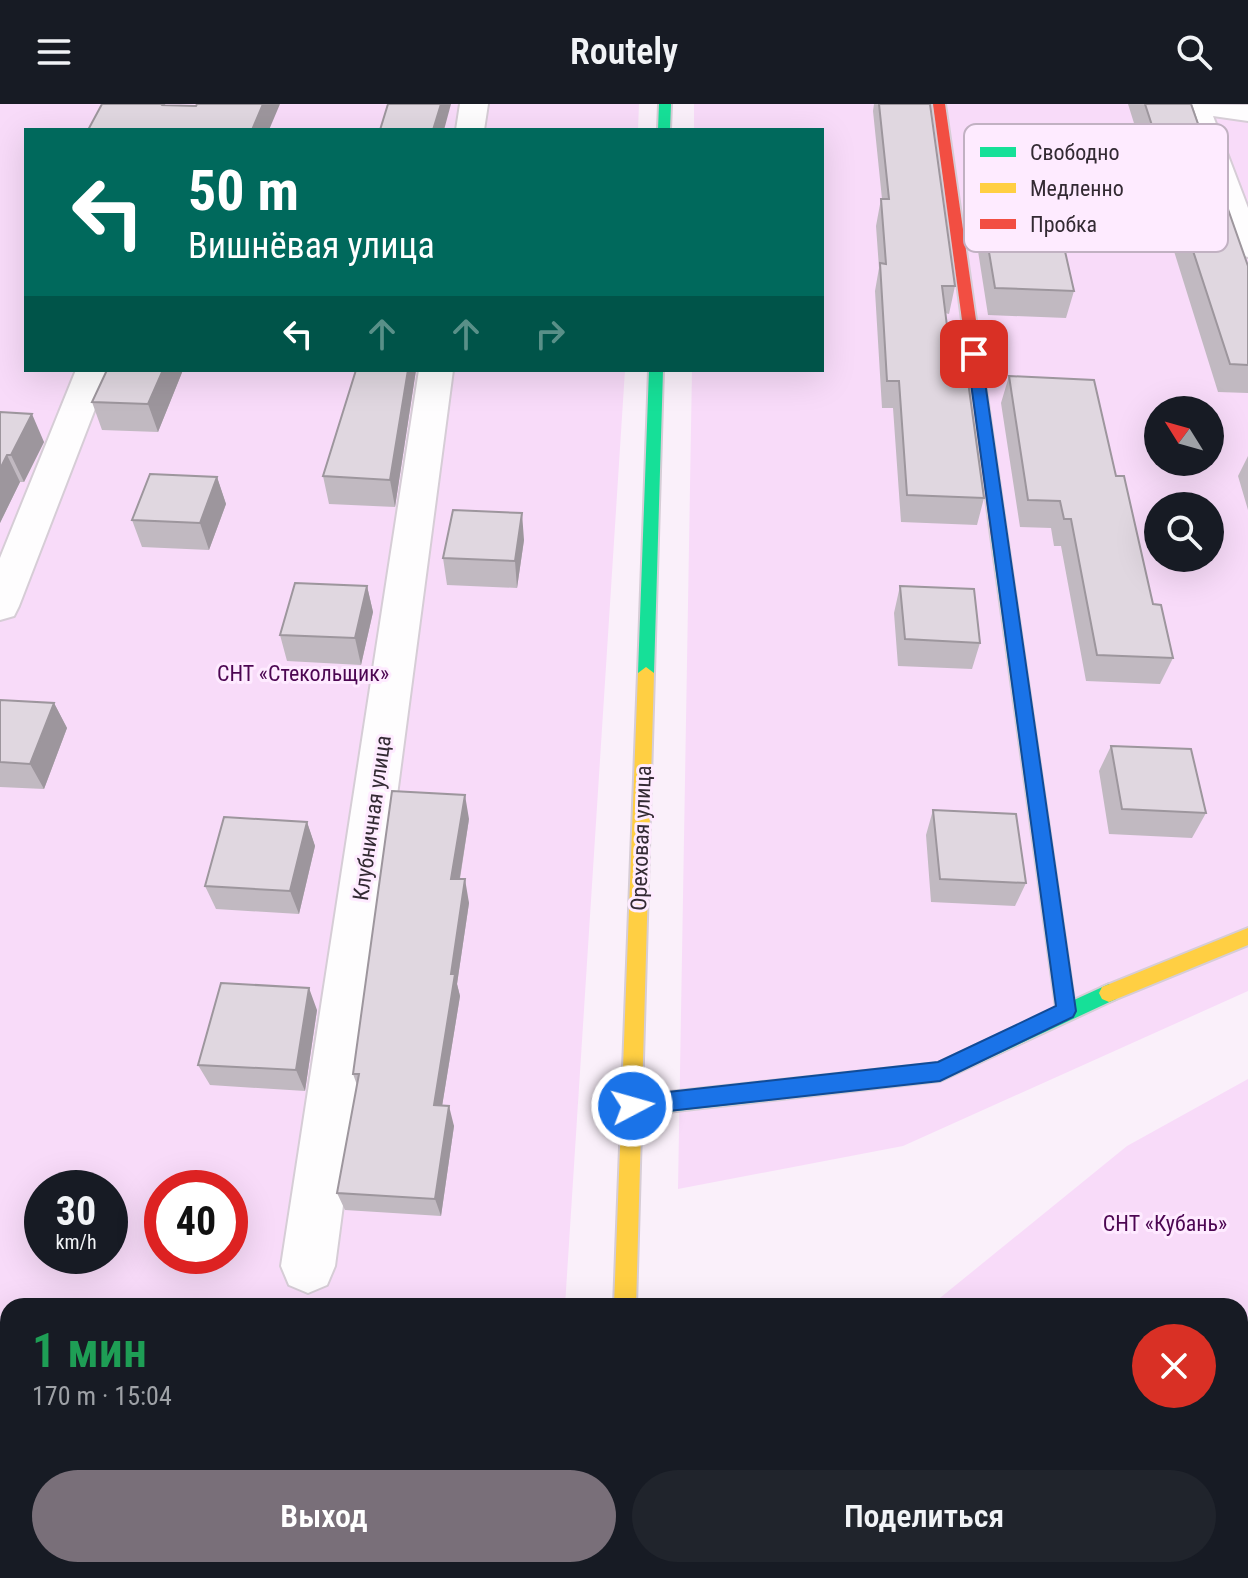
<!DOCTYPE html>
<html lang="ru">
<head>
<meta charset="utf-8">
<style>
  :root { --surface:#171b24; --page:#20242c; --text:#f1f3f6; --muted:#9ea1a6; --accent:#796f79 }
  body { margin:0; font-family:"Roboto Condensed",sans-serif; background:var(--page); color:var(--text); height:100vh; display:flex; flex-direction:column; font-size:30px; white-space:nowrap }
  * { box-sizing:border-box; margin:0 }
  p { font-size:26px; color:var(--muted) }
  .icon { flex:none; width:44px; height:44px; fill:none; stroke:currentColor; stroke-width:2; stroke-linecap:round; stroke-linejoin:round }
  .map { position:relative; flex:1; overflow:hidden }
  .drawer { position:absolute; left:0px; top:1194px; width:1248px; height:280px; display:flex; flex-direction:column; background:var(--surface); border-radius:24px 24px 0 0; box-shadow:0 8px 32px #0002 }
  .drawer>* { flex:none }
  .top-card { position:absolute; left:24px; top:24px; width:800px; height:244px; border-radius:0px; box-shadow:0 8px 32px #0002; background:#00695c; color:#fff; overflow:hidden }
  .needle { width:52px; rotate:307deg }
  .buttons { position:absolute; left:1144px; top:292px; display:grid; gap:16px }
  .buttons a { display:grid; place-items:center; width:80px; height:80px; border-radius:50%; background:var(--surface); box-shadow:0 8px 32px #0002; font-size:40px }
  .speed { position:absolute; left:24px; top:1066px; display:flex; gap:16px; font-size:40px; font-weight:700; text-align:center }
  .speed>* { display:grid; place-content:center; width:104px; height:104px; border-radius:50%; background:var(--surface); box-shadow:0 8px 32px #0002; line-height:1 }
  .speed small { font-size:20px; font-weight:400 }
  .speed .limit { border:12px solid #d22; background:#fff; color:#111 }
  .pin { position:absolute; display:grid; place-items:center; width:68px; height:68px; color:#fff; margin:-34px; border-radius:16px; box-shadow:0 4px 12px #0006 }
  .me { position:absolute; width:88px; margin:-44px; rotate:84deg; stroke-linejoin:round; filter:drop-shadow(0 0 6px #0008) }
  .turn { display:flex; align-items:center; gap:28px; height:168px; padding:0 32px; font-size:36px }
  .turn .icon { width:104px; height:104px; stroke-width:2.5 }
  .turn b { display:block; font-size:56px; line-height:68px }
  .lanes { display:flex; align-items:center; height:76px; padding:0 32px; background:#0003; justify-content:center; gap:40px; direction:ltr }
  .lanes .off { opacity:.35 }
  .round { display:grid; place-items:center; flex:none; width:84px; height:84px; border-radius:42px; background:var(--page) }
  .head { display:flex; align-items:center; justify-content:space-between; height:136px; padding:0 32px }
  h1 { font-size:48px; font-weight:600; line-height:60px; color:#1e9e55 }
  .cta { display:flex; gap:16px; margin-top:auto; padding:16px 32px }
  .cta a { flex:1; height:92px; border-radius:48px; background:var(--accent); color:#fff; font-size:32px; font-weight:600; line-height:92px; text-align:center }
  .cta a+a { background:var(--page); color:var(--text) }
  header { display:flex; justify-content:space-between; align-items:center; height:104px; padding:0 32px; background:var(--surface); font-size:36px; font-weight:600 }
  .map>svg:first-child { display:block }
  .green { fill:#f8dbf9; fill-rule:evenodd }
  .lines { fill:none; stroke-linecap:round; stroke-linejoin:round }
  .street-casing { stroke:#d6cdd6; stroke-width:4 }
  .fast-casing { stroke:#d6cdd6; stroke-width:4 }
  .slow-casing { stroke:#d6cdd6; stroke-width:4 }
  .jam-casing { stroke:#d6cdd6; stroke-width:4 }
  .street { fill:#fefdfe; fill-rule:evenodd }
  .fast { fill:#16e098; fill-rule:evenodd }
  .slow { fill:#ffcf43; fill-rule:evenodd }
  .jam { fill:#f24e42; fill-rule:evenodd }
  .wall { fill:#c1b9c1 }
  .shaded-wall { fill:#9d969d }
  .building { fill:#e0d7e0; stroke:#9d969d; stroke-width:2 }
  .route { fill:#1a73e8; stroke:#114b97; stroke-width:2 }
  .labels { text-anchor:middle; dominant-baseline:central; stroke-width:6; stroke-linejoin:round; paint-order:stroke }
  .park-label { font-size:22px; fill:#4c0652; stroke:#feebff }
  .street-label { font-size:22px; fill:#332a33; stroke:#feebff }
  .key { fill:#feebff; stroke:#c1b1c2; stroke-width:2 }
  .key-label { font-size:22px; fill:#332a33 }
</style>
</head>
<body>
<header><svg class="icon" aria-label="menu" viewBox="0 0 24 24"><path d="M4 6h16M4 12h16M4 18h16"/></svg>Routely<svg class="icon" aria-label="search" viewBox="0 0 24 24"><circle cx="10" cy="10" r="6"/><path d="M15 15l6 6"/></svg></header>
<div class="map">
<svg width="1248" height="1474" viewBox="0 0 1248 1474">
  <rect width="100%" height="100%" fill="#faf0fa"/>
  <path class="green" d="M0 0H639L638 26H26V266H625L565 1202H8V1413L0 1415ZM42 1084H110V1152H42ZM162 1084H230V1152H162Z
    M694 0H1248V887L903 1042 678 1085 692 266H822V26H694ZM1158 306H1210V358H1158ZM1158 402H1210V454H1158Z
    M1248 975V1474H611L620 1466H1240V1202H930L1127 1042Z"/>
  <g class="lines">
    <g class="street-casing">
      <path id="street" d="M460 0H488L484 26H456Z
        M1167 0 1248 1V17L1213 12 1248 104V153L1237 150 1233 144 1185 9 1171 6Z
        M76 266H110L19 502 14 512 0 516V454Z
        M419 266H453L335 1162 327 1181 308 1189 289 1181 281 1162Z"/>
    </g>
    <g class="fast-casing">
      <path id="fast" d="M659 0H671L670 26H658Z
        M649 266H663L654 569 646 575 638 569Z
        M999 427 1007 432 1074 896 1109 880 1116 883 1119 889 1116 895 940 977 632 1012 625 1009 622 1002 625 995 632 992 938 959 1056 904 991 432Z
        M591 1466H615L614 1474H590Z"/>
    </g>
    <g class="slow-casing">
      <path id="slow" d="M646 563 654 569 636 1202H614L638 569Z
        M1248 824V841L1109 898 1102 895 1099 889 1102 883Z"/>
    </g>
    <g class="jam-casing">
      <path id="jam" d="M933 0H945L1007 432 999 437 991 432Z"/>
    </g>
    <use href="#street" class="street"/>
    <use href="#fast" class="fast"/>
    <use href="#slow" class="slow"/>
    <use href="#jam" class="jam"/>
  </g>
  <path class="wall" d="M874 0H930L955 182 949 210 945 209 953 270 984 394 977 421 901 418 893 304H882L875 187 879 164 876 122 881 95H882L873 7Z
    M1128 0H1192L1248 162V289L1218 288Z
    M979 88 1074 187 1066 214 988 211 973 115Z
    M183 266 158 328 102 326 92 298Z
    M416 266 395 403 329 400 323 372Z
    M1009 272 1116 372 1153 500 1173 554 1160 580 1086 577 1061 442H1054L1051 424 1020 423 1001 299Z
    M0 308 44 338 24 378H20L0 419Z
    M1248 352V406L1238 372Z
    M217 373 226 400 209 446 142 443 132 416Z
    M524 436 517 484 447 481 443 454Z
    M367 482 373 508 361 561 287 557 280 531Z
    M900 482 980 539 972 565 898 562 894 509Z
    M0 596 54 599 67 624 44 685 0 683Z
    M1111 642 1206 709 1192 734 1109 730 1099 667Z
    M933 706 1026 779 1015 802 931 798 926 731Z
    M469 715 460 775 469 799 457 880 460 892 442 1002 454 1022 441 1112 345 1106 337 1089 357 981 353 970Z
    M307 718 315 742 299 810 216 805 205 782Z
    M317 906 305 987 210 981 198 961Z
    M883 1466H1011V1474H882Z"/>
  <path class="shaded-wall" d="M263 0H280L269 26H252Z
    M441 0H451L444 26H433Z
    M163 266H183L158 328 148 300Z
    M408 266H416L395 403 390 376Z
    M32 310 44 338 24 378 11 351Z
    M7 351 20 378 0 419V365Z
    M217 373 226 400 209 446 200 419Z
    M522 409 524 436 517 484 515 457Z
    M367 482 373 508 361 561 355 534Z
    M54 599 67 624 44 685 30 660Z
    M465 691 469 715 456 798 451 775Z
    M307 718 315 742 299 810 290 787Z
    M465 775 469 799 457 880 460 892 439 1021 434 1001 451 870Z
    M309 884 317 906 305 987 296 966Z
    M449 1002 454 1022 441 1112 435 1095Z"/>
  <path class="building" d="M102 0H164L163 1 196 2 197 0H263L252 26H88Z
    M388 0H441L433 26H380Z
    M879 0H930L955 182H942L953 270H967L984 394 907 391 899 277H887L880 159 886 160 881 95H889Z
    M1145 0H1191L1248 162V261L1230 260Z
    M979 88 1052 90 1074 187 995 184Z
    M107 266H163L148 300 92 298Z
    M356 266H408L390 376 323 372Z
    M1009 272 1094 276 1116 372H1124L1153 500 1161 501 1173 554 1097 551 1071 415H1064L1060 397 1028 396Z
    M0 308 32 310 11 351H7L0 365Z
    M150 370 217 373 200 419 132 416Z
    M453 406 522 409 515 457 443 454Z
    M295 479 367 482 355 534 280 531Z
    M900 482 974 485 980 539 905 535Z
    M0 596 54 599 30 660 0 658Z
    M1111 642 1191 645 1206 709 1122 705Z
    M392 687 465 691 451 775H465L451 870H455L434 1001 449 1002 435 1095 337 1089 359 970H353Z
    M933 706 1016 710 1026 779 940 775Z
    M224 713 307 718 290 787 205 782Z
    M221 879 309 884 296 966 198 961Z
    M892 1466H1011V1474H891Z"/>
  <path class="route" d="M974 246 981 250 1076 907 1073 913 940 977 632 1011 624 1008 621 1002 624 995 632 992 938 958 1056 902 967 250Z"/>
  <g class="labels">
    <g class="park-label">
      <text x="303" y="569">СНТ «Стекольщик»</text>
      <text x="1165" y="1119">СНТ «Кубань»</text>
    </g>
    <g class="street-label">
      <text transform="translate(372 714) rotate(-82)">Клубничная улица</text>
      <text transform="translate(641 734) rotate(-88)">Ореховая улица</text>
    </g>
  </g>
  <rect x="964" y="20" width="264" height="128" rx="12" class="key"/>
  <rect x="980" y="43" width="36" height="10" fill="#16e098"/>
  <rect x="980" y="79" width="36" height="10" fill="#ffcf43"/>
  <rect x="980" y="115" width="36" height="10" fill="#f24e42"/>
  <g class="key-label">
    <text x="1030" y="56">Свободно</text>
    <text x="1030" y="92">Медленно</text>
    <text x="1030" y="128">Пробка</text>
  </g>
</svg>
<div class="buttons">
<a><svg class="needle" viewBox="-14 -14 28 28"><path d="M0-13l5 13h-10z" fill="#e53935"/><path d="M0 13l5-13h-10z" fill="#9ea1a6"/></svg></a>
<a><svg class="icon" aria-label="search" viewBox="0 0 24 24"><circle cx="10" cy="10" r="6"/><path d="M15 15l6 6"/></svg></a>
</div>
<div class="speed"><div>30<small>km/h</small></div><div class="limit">40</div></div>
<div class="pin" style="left:974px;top:250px;background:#d93025"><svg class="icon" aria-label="arrive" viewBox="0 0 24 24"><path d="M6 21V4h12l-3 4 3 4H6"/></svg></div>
<svg class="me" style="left:632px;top:1002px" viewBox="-20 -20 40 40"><circle r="17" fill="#1a73e8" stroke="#fff" stroke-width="3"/><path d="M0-11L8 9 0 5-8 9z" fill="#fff"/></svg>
<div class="top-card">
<div class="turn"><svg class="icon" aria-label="left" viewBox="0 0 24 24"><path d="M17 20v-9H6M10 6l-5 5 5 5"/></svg><div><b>50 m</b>Вишнёвая улица</div></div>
<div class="lanes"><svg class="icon" aria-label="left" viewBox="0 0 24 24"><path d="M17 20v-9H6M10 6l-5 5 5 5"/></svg><svg class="icon off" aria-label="ahead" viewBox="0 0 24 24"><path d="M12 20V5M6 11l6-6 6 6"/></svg><svg class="icon off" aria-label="ahead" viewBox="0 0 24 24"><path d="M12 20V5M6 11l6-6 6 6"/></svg><svg class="icon off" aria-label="right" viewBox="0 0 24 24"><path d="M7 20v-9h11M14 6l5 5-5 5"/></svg></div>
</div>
<section class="drawer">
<div class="head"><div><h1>1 мин</h1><p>170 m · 15:04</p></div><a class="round" style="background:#d93025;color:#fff"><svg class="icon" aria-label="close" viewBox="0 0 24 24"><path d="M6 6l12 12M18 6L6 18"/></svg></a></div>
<div class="cta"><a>Выход</a><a>Поделиться</a></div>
</section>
</div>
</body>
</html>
